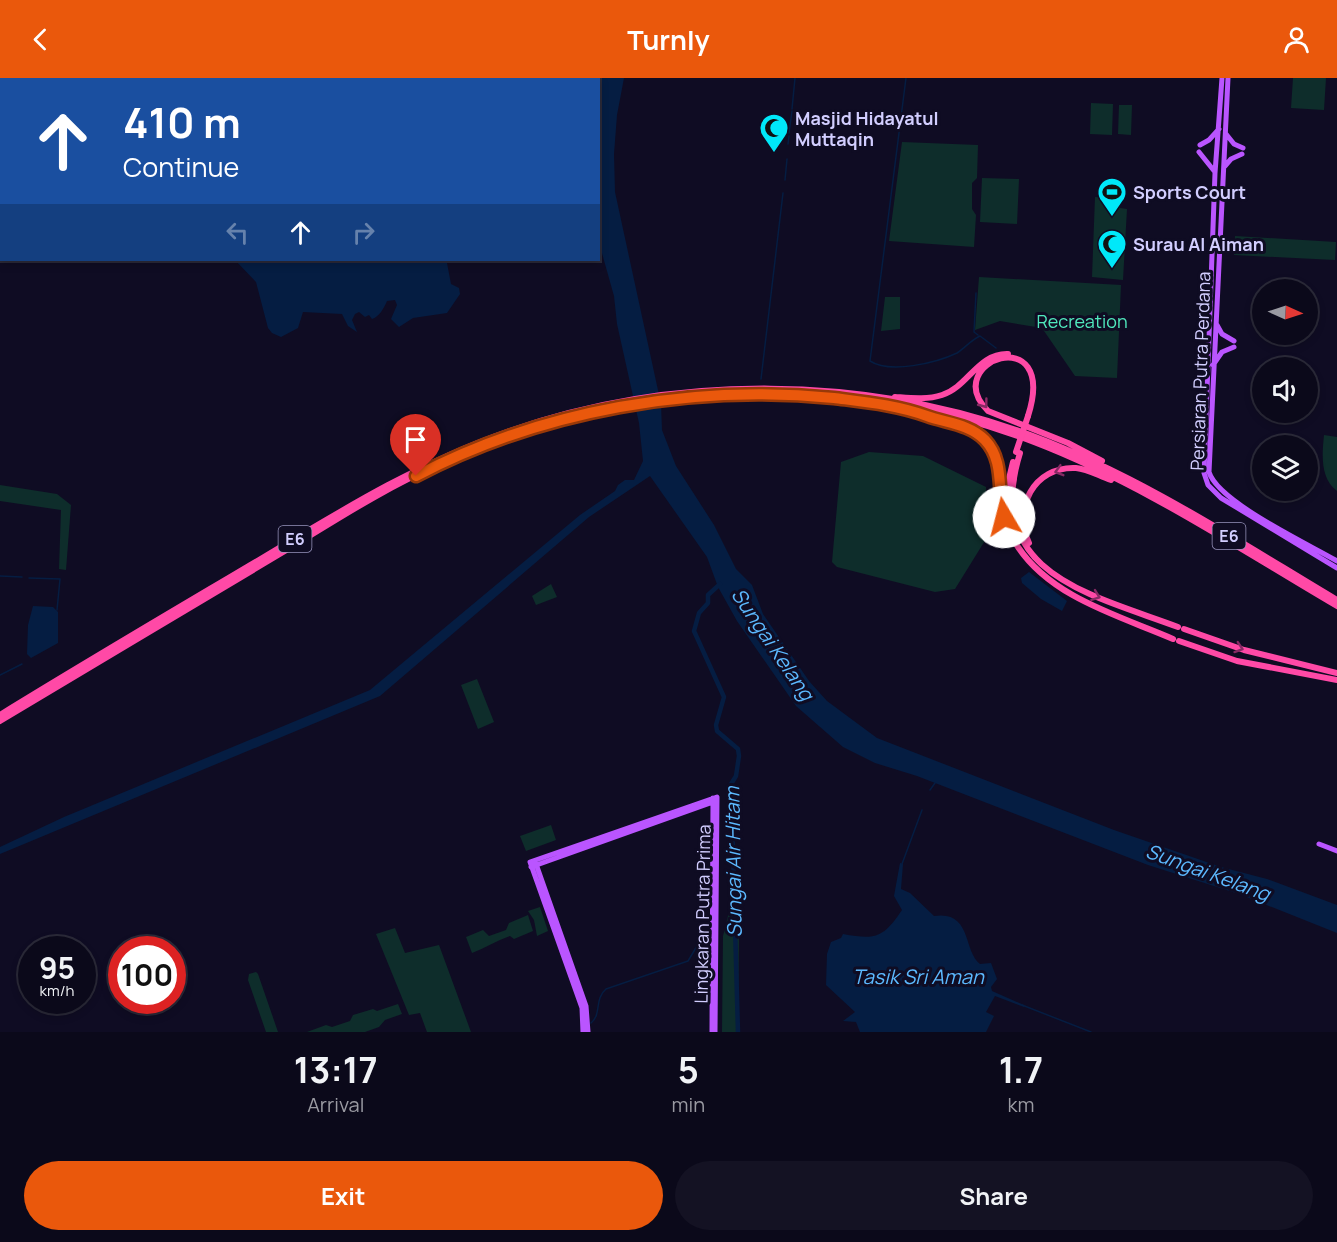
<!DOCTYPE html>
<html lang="en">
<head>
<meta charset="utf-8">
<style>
  :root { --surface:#0b091a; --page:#141223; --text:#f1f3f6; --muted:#9a9aa2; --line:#2b2a39; --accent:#ea580c }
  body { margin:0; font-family:Manrope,sans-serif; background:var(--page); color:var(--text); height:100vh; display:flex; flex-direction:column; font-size:22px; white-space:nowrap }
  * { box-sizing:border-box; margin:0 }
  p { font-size:20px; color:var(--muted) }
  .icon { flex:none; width:33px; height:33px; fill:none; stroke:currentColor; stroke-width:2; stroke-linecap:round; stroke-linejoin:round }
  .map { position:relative; height:954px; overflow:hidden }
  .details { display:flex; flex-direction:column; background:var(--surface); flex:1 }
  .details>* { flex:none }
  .hud { position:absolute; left:0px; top:0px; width:600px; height:183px; box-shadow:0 3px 9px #0003,0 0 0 2px var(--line); background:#1a4fa0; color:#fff; overflow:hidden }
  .needle { width:39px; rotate:93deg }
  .tools { position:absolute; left:1252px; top:201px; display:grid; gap:12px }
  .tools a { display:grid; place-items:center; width:66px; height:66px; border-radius:50%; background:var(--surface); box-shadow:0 3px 9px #0003,0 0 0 2px var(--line); font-size:30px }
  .speed { position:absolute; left:18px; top:858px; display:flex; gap:12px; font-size:30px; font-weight:700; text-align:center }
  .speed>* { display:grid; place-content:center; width:78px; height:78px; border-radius:50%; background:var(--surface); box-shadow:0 3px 9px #0003,0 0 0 2px var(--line); line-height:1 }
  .speed small { font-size:15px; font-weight:400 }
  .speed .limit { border:9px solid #d22; background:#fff; color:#111 }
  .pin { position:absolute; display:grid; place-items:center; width:51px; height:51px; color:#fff; margin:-62px -26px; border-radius:50% 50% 50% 0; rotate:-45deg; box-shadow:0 0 6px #0007 }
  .pin .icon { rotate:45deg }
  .me { position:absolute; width:66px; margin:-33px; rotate:352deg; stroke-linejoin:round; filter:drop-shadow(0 0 4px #0008) }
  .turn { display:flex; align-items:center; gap:21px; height:126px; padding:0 24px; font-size:27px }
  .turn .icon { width:78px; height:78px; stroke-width:2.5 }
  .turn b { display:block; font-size:42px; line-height:51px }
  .lanes { display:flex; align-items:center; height:57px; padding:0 24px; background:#0003; justify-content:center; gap:30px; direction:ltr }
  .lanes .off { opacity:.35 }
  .eta { display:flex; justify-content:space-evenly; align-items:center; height:102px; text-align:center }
  .eta b { font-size:36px; font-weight:700; line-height:42px }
  .action { display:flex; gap:12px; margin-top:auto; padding:12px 24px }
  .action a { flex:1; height:69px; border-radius:36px; background:var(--accent); color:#fff; font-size:24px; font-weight:700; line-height:69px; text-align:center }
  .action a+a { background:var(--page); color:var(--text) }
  header { display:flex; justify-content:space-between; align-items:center; height:78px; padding:0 24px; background:var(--accent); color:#fff; font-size:27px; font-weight:700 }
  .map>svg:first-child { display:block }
  .green { fill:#0e2d2b }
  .water { fill:#051d42 }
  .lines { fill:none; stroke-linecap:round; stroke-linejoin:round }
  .stream { stroke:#051d42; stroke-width:1.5 }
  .river { stroke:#051d42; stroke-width:4.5 }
  .major { stroke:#ba55ff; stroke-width:5 }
  .highway { stroke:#ff49a6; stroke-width:6 }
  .highway-bridge { stroke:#ff49a6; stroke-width:6 }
  .oneway { stroke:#872a64 }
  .route-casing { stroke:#983908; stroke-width:15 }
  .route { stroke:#ea580c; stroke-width:10 }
  .labels { text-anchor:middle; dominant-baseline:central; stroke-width:6; stroke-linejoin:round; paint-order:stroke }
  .shield { fill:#0f0c23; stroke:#9894bd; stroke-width:1.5 }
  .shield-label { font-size:16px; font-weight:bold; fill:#d2ceff }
  .poi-label { font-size:18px; font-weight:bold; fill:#d2ceff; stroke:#0f0c23; text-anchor:start }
  .park-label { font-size:18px; fill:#50e8bd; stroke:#0f0c23 }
  .street-label { font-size:18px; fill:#d2ceff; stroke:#0f0c23 }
  .water-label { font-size:20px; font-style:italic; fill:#5cb9ff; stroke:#0f0c23 }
</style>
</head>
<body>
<header><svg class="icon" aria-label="back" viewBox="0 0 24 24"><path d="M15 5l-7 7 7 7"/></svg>Turnly<svg class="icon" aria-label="person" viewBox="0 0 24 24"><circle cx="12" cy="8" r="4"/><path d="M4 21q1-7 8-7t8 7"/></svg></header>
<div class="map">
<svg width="1337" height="954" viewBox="0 0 1337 954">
  <rect width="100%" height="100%" fill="#0f0c23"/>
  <path class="green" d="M1293 0H1326L1324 32 1291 30Z
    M1091 25 1113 26 1112 57 1090 56Z
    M1119 27H1132L1131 57 1118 56Z
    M902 64 978 67 977 100 972 105V131L976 137 974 169 889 163Z
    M982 100 1019 101 1017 146 980 144Z
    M1095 119 1121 121 1120 130 1127 131 1123 202 1092 199Z
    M1235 158 1336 164 1335 182 1234 177Z
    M979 199 1121 207 1117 300 1075 298 1042 250 1000 243 975 252Z
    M885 219H900V251L881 253Z
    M1324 357 1337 359V413C1320 400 1322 377 1324 357Z
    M869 374 923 378 986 409V461L955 511 935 514 837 489 832 484 841 384Z
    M0 407 57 416 71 427 66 492 59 491 61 432 0 423Z
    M551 506 557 519 536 527 532 518Z
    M477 601 494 644 478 651 461 607Z
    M551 747 556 762 526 773 520 758Z
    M540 829 548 853 537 858 534 842 528 833Z
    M730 830 739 855 738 954H722L723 858Z
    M528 837 533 853 514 861 510 858C496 863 485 870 472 875L466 859 483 852 489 858 506 852 509 845Z
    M395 850 405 875 439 867 471 954H427L420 935 409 937 376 856Z
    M256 894 258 896 278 954H266L248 902 249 896Z
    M398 926 402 936 385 942 379 949 365 954H307L326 947 332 949 350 943 353 937 373 931 377 933Z"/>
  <path class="water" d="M596 0H624L617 37 614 76 615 114 661 326 662 352 676 388 714 447 736 491 752 507 763 536 809 603 827 623 877 660 1114 752 1221 789 1267 801 1337 827V855L1239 816 1148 787 917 698 875 685 843 669 796 628 737 543 718 509 707 479 650 398 589 439 380 618 0 776V769L64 739 370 612 580 437 615 413 618 407 625 402H634L643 383 639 345 617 246 614 218 598 161V2Z
    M235 182H449L447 185 451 206 459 210 460 216 447 235 413 240 399 249 391 241 397 227 395 222 387 223C384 230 379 239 372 241L369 237 365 239 359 234 355 236 352 242 357 254 348 248 342 236 303 234 298 250 281 259 272 255 268 250 256 204Z
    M1029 494 1067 523 1062 533 1041 521 1022 505 1021 500Z
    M33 528 53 529 58 534V565L31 580 27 576 28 547Z
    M900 785 903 786 901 811 910 815 934 838C972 832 963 873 980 886L991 885 997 901 991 909 992 913 1024 927V929L995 918 986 934 994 938 986 954H860L856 944 843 943 855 934 826 907 827 876 831 864 841 860 843 856C876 862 883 860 902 832L894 818Z"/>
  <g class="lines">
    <path class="stream" d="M906 0 870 283C890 296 936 285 957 275 965 270 971 262 980 258L996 270
      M792 31 795 0
      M789 55 792 33
      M788 66 789 58
      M785 102 787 81
      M976 215 974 254 978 257
      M761 301 783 115
      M0 498 22 499
      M29 500 60 501 57 532
      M0 597 22 586
      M930 712 935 705
      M902 786 922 732
      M1022 927 1091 954
      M591 945C602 936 594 921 606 911L688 883 700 863"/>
    <path class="river" d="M720 506 708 517V525L699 535 694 553 724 619 716 647 717 653 738 671 739 678 736 698 728 711 732 739 738 954"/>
    <path class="major" d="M1222 0 1215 95 1204 395 1208 407 1221 420 1337 490
      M1228 0 1209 394C1218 424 1308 466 1337 483
      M1226 56 1234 66 1243 70
      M1200 67 1209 62 1219 51
      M1199 74 1215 94
      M1225 88 1231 81 1242 76
      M1217 247 1222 256 1234 263
      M1213 287 1222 274 1234 269
      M1319 766 1337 773
      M535 783 586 928 588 954
      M531 789 716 723
      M583 954 582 930 530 784 717 719 715 954
      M712 954 713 720"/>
    <path class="highway" d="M895 319C910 320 927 322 942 317 968 309 978 275 1008 276
      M927 338C943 343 960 345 975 354 1004 371 997 403 1002 432 1005 444 1011 459 1018 469 1052 520 1120 538 1173 561
      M1028 338C1059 241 938 283 988 333L1068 365 1102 383
      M1020 375C982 496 1093 517 1178 549
      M1008 428V405L1013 384
      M1029 465C1013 431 1033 388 1076 390 1088 391 1099 398 1111 402
      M1184 551 1244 572 1337 595
      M1179 563 1237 583 1337 602
      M0 637C86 584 173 533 259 482 339 434 418 385 507 354 674 295 867 296 1033 358 1142 399 1238 463 1337 522
      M0 643C93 588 185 532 278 477 330 446 382 411 438 387 622 306 844 291 1034 364 1141 405 1238 470 1337 528"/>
    <path class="highway-bridge" d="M1016 374 1028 338"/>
  </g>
  <defs><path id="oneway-chevron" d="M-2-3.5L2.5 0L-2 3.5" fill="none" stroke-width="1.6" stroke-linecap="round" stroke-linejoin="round" transform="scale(1.5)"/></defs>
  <g class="oneway">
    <use href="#oneway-chevron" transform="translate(984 326) rotate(53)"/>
    <use href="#oneway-chevron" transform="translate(1059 393) rotate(164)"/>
    <use href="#oneway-chevron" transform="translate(1096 518) rotate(20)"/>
    <use href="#oneway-chevron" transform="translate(1239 570) rotate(18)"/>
  </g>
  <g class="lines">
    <g class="route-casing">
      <path id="route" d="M416 398C542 332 693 306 834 320 865 324 897 327 927 338 946 345 970 346 985 362 1005 383 997 413 1004 439"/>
    </g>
    <use href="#route" class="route"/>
  </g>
  <defs>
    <g id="mosque-pin" transform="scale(1.5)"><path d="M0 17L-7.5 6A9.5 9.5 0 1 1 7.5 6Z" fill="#00e8f9" stroke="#0f0c23"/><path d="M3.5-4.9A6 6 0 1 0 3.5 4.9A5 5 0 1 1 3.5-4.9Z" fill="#111"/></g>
    <g id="stadium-pin" transform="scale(1.5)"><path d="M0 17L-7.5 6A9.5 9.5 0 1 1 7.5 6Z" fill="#00e8f9" stroke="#0f0c23"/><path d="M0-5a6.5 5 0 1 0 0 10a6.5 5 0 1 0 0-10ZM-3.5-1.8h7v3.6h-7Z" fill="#111"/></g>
  </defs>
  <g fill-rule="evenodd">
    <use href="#mosque-pin" x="774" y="50"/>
    <use href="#stadium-pin" x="1112" y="114"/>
    <use href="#mosque-pin" x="1112" y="166"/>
  </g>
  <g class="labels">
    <g class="shield">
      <rect x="1212.5" y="445" width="33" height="26" rx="4.5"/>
      <rect x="278.5" y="448" width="33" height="26" rx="4.5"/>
    </g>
    <g class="shield-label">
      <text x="1229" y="458">E6</text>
      <text x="295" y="461">E6</text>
    </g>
    <g class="poi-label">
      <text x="795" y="40">Masjid Hidayatul<tspan x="795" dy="21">Muttaqin</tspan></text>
      <text x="1133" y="114">Sports Court</text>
      <text x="1133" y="166">Surau Al Aiman</text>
    </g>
    <g class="park-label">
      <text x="1082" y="243">Recreation</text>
    </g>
    <g class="street-label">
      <text transform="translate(1200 293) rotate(-88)">Persiaran Putra Perdana</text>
      <text transform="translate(702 836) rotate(-89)">Lingkaran Putra Prima</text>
    </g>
    <g class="water-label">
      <text transform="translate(773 566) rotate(56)">Sungai Kelang</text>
      <text transform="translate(733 784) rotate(-91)">Sungai Air Hitam</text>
      <text transform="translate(1208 794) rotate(20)">Sungai Kelang</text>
      <text x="918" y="898">Tasik Sri Aman</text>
    </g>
  </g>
</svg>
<div class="tools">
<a><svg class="needle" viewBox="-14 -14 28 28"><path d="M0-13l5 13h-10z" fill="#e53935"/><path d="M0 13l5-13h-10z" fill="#9a9aa2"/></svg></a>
<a><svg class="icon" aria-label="sound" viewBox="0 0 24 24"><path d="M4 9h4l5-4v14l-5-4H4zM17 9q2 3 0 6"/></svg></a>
<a><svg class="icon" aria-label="layers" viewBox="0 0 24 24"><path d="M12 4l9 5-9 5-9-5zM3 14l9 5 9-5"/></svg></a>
</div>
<div class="speed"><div>95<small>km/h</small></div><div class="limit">100</div></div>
<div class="pin" style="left:416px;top:398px;background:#d93025"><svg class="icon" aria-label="arrive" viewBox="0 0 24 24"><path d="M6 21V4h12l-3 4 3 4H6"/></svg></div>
<svg class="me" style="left:1004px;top:439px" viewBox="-20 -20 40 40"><circle r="19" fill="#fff"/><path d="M0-13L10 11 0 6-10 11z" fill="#ea580c"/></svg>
<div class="hud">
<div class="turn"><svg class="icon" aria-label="ahead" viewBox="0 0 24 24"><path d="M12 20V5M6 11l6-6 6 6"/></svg><div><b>410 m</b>Continue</div></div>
<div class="lanes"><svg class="icon off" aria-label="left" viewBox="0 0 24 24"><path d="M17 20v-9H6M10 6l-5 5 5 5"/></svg><svg class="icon" aria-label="ahead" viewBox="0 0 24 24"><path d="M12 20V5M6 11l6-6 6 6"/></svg><svg class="icon off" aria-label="right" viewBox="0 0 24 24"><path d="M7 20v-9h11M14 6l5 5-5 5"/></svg></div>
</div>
</div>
<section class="details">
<div class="eta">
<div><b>13:17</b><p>Arrival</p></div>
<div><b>5</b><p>min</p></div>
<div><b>1.7</b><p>km</p></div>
</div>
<div class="action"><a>Exit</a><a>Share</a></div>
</section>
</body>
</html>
